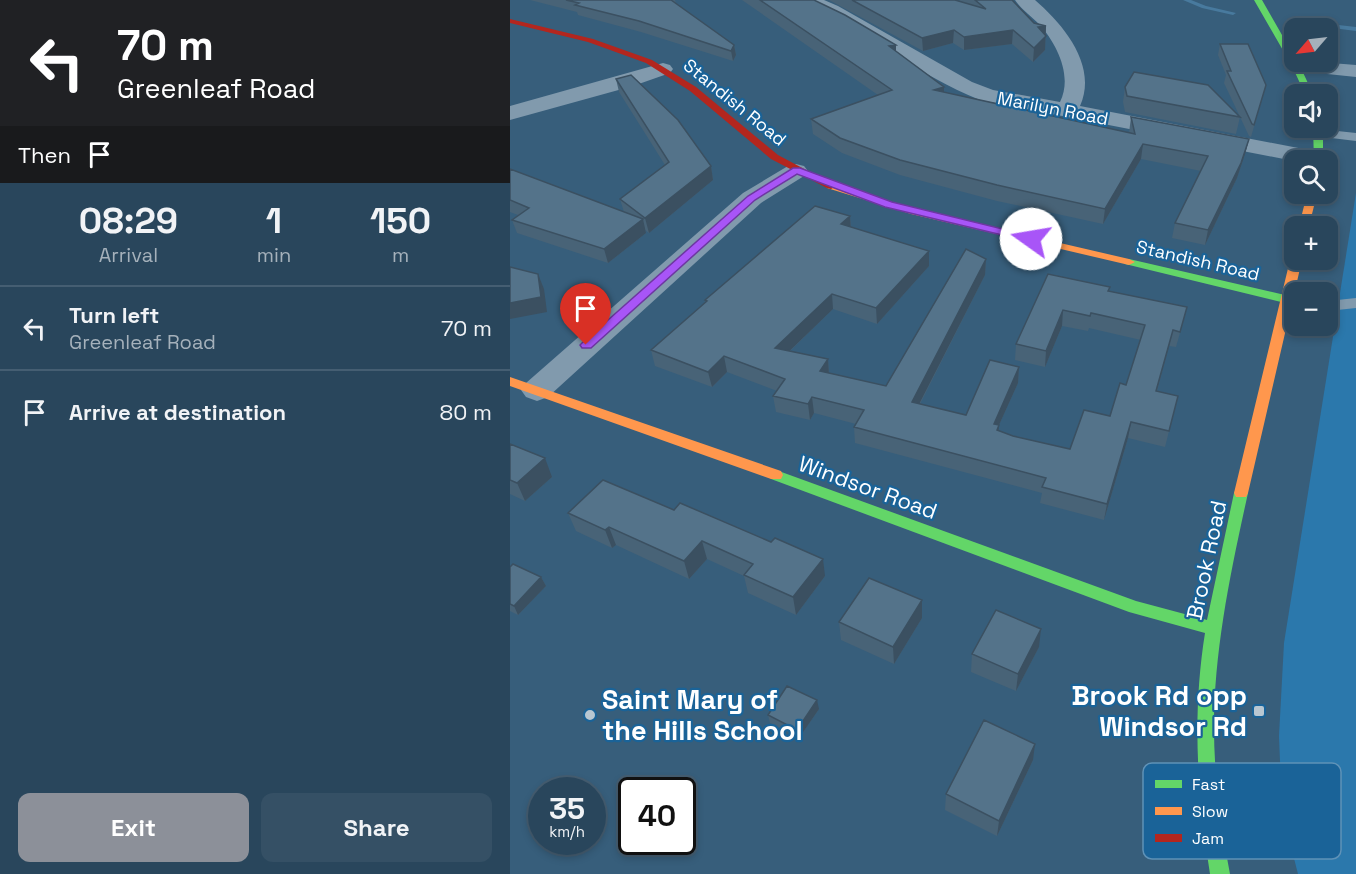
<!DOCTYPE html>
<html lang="en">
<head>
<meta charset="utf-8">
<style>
  :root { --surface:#29465c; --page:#355065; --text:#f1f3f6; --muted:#a5b1bb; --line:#455e72; --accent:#8c9099 }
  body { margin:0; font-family:"Space Grotesk",sans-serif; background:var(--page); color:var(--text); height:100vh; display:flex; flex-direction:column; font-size:22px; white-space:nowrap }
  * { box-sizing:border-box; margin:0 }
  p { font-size:20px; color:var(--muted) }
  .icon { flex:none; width:33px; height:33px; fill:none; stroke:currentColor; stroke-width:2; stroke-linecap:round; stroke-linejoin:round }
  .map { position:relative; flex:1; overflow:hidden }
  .drawer { display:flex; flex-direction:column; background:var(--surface); width:510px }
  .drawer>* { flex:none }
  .banner { background:#202124; color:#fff; overflow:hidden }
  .needle { width:39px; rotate:242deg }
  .tools { position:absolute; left:774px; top:18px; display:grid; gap:12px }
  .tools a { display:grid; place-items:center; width:54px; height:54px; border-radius:12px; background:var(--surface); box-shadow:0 3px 9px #0003,0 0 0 2px var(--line); font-size:30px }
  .speed { position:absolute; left:18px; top:777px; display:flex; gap:12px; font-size:30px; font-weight:700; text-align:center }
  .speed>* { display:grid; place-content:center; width:78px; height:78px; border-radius:50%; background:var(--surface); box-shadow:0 3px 9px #0003,0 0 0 2px var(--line); line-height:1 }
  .speed small { font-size:15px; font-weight:400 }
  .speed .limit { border:3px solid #111; border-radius:9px; background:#fff; color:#111 }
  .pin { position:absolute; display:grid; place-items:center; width:51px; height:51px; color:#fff; margin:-62px -26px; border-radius:50% 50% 50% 0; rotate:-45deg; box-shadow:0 0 6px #0007 }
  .pin .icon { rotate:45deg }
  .me { position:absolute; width:66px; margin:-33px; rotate:283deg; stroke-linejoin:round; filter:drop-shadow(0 0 4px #0008) }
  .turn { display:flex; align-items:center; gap:21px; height:126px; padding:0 18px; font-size:27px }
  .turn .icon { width:78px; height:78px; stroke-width:2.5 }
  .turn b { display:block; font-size:42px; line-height:51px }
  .then { display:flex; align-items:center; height:57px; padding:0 18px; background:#0003; gap:12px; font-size:22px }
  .eta { display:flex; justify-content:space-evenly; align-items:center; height:102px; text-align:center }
  .eta b { font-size:36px; font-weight:600; line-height:42px }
  .button { display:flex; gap:12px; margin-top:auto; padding:12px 18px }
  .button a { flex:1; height:69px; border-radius:12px; background:var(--accent); color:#fff; font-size:24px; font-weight:600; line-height:69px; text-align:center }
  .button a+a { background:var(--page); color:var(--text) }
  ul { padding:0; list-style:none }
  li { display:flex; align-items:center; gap:18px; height:84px; padding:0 18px; border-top:2px solid var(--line) }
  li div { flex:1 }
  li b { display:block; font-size:22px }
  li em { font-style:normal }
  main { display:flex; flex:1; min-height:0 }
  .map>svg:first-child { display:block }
  .green { fill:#2b78ac }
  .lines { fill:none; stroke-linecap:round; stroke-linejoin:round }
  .stream { fill:#487a9e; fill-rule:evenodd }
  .lane { fill:#819aad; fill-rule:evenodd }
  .street { fill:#819aad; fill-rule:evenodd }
  .fast { fill:#63d668; fill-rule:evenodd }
  .slow { fill:#ff974d; fill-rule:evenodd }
  .jam { fill:#b3261e; fill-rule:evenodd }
  .wall { fill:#486377 }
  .shaded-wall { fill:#3b5061 }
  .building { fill:#54738a; stroke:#3b5061; stroke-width:1.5 }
  .route { fill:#a855f7; stroke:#6d37a1; stroke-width:1.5 }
  .poi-dot { fill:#b9c7d1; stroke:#1a6398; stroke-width:2 }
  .labels { text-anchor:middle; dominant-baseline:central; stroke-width:4.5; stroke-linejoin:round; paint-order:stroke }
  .far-street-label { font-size:18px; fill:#fff; stroke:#1a6398 }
  .street-label { font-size:22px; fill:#fff; stroke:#1a6398 }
  .near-poi-label { font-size:27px; font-weight:bold; fill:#fff; stroke:#1a6398; text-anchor:end }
  .key { fill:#1a6398; stroke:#5f92b7; stroke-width:1.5 }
  .key-label { font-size:16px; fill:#fff }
</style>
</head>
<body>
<main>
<section class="drawer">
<div class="banner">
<div class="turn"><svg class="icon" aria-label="left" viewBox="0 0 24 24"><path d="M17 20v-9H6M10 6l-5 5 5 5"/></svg><div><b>70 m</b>Greenleaf Road</div></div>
<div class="then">Then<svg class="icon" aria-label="arrive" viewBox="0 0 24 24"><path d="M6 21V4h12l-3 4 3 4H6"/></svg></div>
</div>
<div class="eta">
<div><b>08:29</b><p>Arrival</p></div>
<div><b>1</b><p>min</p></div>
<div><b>150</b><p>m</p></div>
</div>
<ul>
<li><svg class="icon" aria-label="left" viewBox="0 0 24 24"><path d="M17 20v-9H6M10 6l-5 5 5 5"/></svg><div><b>Turn left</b><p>Greenleaf Road</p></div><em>70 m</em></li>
<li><svg class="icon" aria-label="arrive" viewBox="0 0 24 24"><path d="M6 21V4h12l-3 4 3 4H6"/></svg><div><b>Arrive at destination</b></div><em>80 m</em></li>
</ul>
<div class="button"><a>Exit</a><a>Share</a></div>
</section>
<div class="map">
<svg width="846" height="874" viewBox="0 0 846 874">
  <rect width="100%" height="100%" fill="#375e7b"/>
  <path class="green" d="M846 193V874H788L779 839 771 785 769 736 774 643Z"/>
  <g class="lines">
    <path class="stream" d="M673 0H681L696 6 726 13 723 15 692 8Z
      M793 21 846 27V31L791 24V22Z"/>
    <path class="lane" d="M809 129 846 133V141L805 136 803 133 805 130Z
      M846 298V308L818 311V301Z"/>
    <path class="street" d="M289 0H314L328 6 462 82 483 90 550 102C563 76 547 44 529 24 521 16 511 9 505 0H525C554 25 588 66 570 106L809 152 817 154 821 159 818 164V160L784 161 470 100C407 75 354 30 292 4Z
      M784 60 846 65V77L779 70 776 66 779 62Z
      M153 63 160 65 163 69 160 73 123 86 0 120V106Z
      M286 164 294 166 298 171 294 176 251 203 38 397 27 401 16 397 11 390 16 383 233 193 278 166Z"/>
    <path class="fast" d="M744 0H752L784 56V62H788L790 66 803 94H795L782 66Z
      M803 128H813V160H804Z
      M619 259 775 295 781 299 775 303 615 264 613 262Z
      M266 470 626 601 697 620 724 493 726 489H736L738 493C721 570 704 649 704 728 704 778 711 826 720 874H700C687 794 682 714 695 633L619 612 261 479 259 475 261 471Z"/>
    <path class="slow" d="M321 183 408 210 619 259 625 262 619 265 401 214 317 188 316 186Z
      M797 194H807L799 226H789Z
      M784 257V260H792L738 493 736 497H726L724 493 780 260Z
      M0 377 271 471 273 475 271 479H261L0 386Z"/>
    <path class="jam" d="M0 19 83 39 142 60 186 87 268 155 326 186 321 189 317 188 261 159 180 91 136 63 78 42 0 23Z"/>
  </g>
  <path class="wall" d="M20 0H165L166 3 224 45 226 55 223 61 131 32 68 15 67 12Z
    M232 0H304L386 52 434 92 619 133 621 117 739 139 735 154 727 178 695 245 662 238 665 223 691 171 631 159 593 224 487 201 390 175 332 153 303 134 301 119 368 95Z
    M319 0H445L451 2 449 0H502L524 23 536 26 535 50 523 62 502 44 454 50 443 43 413 51Z
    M710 44 756 85 741 137 739 136 714 83 716 75 708 55Z
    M106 79 201 166 203 180 139 233 135 230 136 233 98 263 7 233 2 220 8 215 0 212V169L114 212 110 199 155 165 109 92Z
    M615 87 730 117 726 134 615 112 613 102Z
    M340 216 341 227 419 251V266L367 324 323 309 280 351 318 359 319 373 376 386 476 259 475 275 410 404 456 415 509 367 508 383 489 425V431L503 436 560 449 600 416 616 385 631 340 579 328 578 331 552 326 535 367 505 360 506 344 538 274 600 287 599 291 673 322 666 347 659 346 647 391 668 396 655 447 618 438 594 520 530 503 532 493 345 443 344 427 346 424 304 413 300 420 266 412 263 396 267 391 217 372 202 387 145 366 141 350 195 302V300Z
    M0 444 42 477 15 501 0 494Z
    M93 480 315 576 286 615 238 593 234 576 197 559 179 579 106 545 102 548 66 531 58 513Z
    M0 567 31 577 36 586 8 615 0 611Z
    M412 618 384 664 331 640 329 622Z
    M529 647 506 691 461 672 462 654Z
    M309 709 289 738 260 723 258 715Z
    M523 760 487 836 435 810 436 794Z"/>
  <path class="shaded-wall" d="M536 26 535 50 523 62 524 48 528 27Z
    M444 30 443 43 413 51 412 38Z
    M503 30 502 44 454 50V37Z
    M224 45 226 55 223 61 221 51Z
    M386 45V58L379 46Z
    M434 87V101L424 90Z
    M739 139 735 154 727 178 695 245 698 230Z
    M633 144 631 159 593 224 595 209Z
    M201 166 203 180 139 233 135 218Z
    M340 216 341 231 331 224Z
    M133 219 136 233 98 263 94 249Z
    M419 251V266L367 324 366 308Z
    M476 259 475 275 402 418V402Z
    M28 274 34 289 37 312 0 319V303Z
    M322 294 323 309 267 363 265 348Z
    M553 310 552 326 535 367 536 351Z
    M663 330 659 346 642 407 646 391Z
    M214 356 217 372 202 387 198 372Z
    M318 359 319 375 310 371Z
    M509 367 508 383 489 425 488 441 484 424Z
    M302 397 304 413 300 420 298 404Z
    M621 422 618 438 594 520 597 504Z
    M35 458 42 477 15 501 7 483Z
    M99 527 106 545 102 548 95 530Z
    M192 541 197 559 179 579 174 561Z
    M313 559 315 576 286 615 283 597Z
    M31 577 36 586 8 615 4 606Z
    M412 600V618L384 664 383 647Z
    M531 629 529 647 506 691 508 674Z
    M307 700 309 709 289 738 287 730Z
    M525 744 523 760 487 836 489 821Z"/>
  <path class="building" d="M56 0H161L224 45 221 51 129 21 65 5 69 3Z
    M250 0H304L335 15 386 45 379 46 434 87 424 90 625 134 621 117 739 139 731 163 698 230 665 223 698 156 633 144 595 209 487 185 390 160 330 138 301 119 382 90Z
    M342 0H445L476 9 465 0H502L524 23 536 26 528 27 536 36 524 48 503 30 454 37 444 30 412 38Z
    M710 44H738L756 85 744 125 742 124 717 71H721Z
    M624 72 698 85 730 117 617 96 615 87Z
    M121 75 168 120 201 166 135 218 110 199 159 162 106 79Z
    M0 169 133 219 94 249 2 220 19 208 0 200Z
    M305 206 340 216 331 224 419 251 366 308 322 294 265 348 318 359 310 371 376 386 456 249 476 259 402 402 456 415 480 360 509 367 484 424 489 425 487 430 503 436 560 449 574 410 600 416 610 383 616 385 635 325 581 313 580 316 553 310 536 351 506 344 538 274 600 287 598 291 677 307 670 332 663 330 646 391 668 396 659 431 621 422 597 504 532 487 536 478 344 427 354 410 302 397 298 404 263 396 275 379 214 356 198 372 141 350 197 301 195 300Z
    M0 267 28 274 31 297 0 303Z
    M0 444 35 458 7 483 0 480Z
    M93 480 164 510 170 503 261 542 265 538 313 559 283 597 234 575 243 564 192 541 174 561 99 527 95 530 58 513Z
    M3 564 31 577 4 606 0 604V567Z
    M359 578 412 600 383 647 329 622Z
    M486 610 531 629 508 674 462 654Z
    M277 686 307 700 287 730 258 715Z
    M474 720 525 744 489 821 436 794Z"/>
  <path class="route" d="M283 168H290L382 202 525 237 526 239 521 242 375 207 287 174 245 200 81 348H72L70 345 72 343 238 196Z"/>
  <g class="poi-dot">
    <rect x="743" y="705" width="12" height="12" rx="3"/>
    <circle cx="80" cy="715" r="6"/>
  </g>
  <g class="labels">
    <g class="far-street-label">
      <text transform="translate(225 102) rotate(39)">Standish Road</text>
      <text transform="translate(543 108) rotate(11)">Marilyn Road</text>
      <text transform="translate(688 260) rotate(13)">Standish Road</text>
    </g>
    <g class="street-label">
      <text transform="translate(358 487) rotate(20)">Windsor Road</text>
      <text transform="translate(696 560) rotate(-78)">Brook Road</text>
    </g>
    <g class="near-poi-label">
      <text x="737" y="695">Brook Rd opp<tspan x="737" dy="31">Windsor Rd</tspan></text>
      <text x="92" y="699" text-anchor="start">Saint Mary of<tspan x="92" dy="31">the Hills School</tspan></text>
    </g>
  </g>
  <rect x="633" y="763" width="198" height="96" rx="9" class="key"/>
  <rect x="645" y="780" width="27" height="8" fill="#63d668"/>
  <rect x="645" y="807" width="27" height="8" fill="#ff974d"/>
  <rect x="645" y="834" width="27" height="8" fill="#b3261e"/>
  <g class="key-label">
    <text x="682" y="790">Fast</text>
    <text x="682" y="817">Slow</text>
    <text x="682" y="844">Jam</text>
  </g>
</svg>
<div class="tools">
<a><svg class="needle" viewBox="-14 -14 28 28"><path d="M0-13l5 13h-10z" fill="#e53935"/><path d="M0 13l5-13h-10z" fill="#a5b1bb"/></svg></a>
<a><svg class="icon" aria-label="sound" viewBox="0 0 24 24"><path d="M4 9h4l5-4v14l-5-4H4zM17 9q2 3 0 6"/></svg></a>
<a><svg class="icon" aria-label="search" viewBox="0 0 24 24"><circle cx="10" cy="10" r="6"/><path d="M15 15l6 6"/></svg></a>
<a>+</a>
<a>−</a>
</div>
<div class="speed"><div>35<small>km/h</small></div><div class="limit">40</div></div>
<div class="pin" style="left:76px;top:345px;background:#d93025"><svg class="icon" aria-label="arrive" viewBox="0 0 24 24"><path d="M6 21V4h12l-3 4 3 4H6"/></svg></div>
<svg class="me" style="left:521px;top:239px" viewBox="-20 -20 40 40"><circle r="19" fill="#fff"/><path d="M0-13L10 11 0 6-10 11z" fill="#a855f7"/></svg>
</div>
</main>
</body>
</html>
